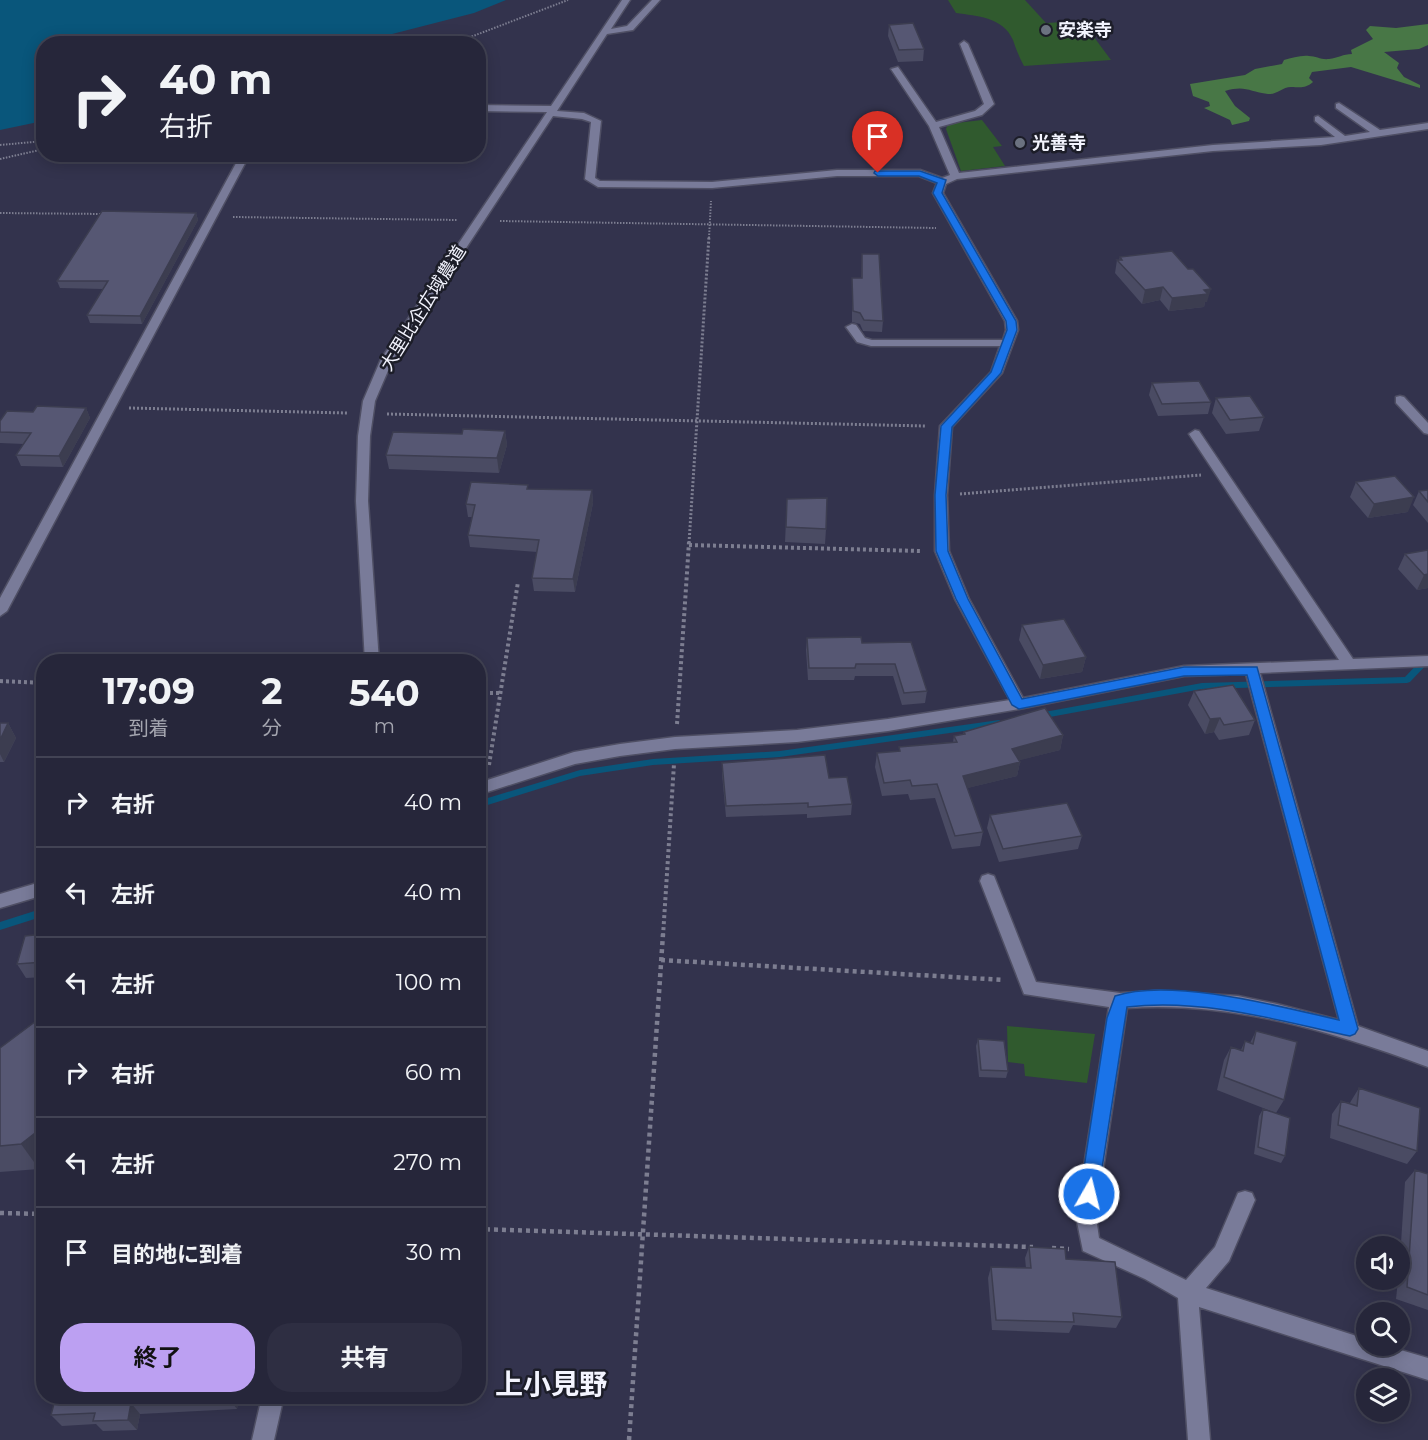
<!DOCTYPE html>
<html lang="ja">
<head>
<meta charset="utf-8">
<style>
  :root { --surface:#26263a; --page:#2e2e42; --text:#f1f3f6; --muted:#a4a5af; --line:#424354; --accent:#bca0f2 }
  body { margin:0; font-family:Montserrat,"Noto Sans JP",sans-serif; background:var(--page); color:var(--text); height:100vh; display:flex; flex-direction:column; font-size:22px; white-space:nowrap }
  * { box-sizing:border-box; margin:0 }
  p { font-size:20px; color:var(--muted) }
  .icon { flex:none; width:33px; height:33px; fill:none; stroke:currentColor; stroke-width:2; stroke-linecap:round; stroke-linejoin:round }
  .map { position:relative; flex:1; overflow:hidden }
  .panel { position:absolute; left:36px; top:654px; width:450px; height:750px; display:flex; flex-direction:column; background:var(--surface); border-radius:24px; box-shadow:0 3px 15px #0003,0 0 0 2px var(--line) }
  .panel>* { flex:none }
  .top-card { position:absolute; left:36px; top:36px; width:450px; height:126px; border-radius:24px; box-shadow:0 3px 15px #0003,0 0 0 2px var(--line); background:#26263a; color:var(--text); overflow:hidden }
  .fabs { position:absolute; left:1356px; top:1236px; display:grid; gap:12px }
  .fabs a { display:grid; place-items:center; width:54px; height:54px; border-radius:50%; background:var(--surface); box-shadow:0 3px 15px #0003,0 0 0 2px var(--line); font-size:30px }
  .pin { position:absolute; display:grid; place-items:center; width:51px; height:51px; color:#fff; margin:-62px -26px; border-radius:50% 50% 50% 0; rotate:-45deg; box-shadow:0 0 6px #0007 }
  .pin .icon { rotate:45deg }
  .me { position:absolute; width:66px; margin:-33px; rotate:8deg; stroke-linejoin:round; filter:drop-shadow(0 0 4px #0008) }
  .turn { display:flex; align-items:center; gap:21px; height:126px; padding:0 24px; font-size:27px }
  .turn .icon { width:78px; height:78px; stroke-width:2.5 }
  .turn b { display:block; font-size:42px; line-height:51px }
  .eta { display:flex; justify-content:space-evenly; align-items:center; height:102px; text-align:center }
  .eta b { font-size:36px; font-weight:700; line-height:42px }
  .cta { display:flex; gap:12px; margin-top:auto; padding:12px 24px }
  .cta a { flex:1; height:69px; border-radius:24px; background:var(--accent); color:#111; font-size:24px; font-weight:700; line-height:69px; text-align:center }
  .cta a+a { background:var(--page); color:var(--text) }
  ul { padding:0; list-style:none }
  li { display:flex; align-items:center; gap:18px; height:90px; padding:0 24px; border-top:2px solid var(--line) }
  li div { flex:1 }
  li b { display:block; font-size:22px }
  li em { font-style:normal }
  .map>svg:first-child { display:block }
  .green { fill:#305a2e }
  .forest { fill:#487746 }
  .water { fill:#09567b }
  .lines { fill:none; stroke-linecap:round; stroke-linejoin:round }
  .stream { fill:#09567b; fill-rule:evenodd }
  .minor-casing { stroke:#4f4f64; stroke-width:3 }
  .path-far3 { stroke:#7d7e91; stroke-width:2; stroke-dasharray:1.5 1.5; stroke-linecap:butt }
  .path-far2 { stroke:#7d7e91; stroke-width:3; stroke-dasharray:2 2; stroke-linecap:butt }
  .path-far1 { stroke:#7d7e91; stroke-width:4; stroke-dasharray:3 3; stroke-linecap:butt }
  .path { stroke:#7d7e91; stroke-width:4.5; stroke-dasharray:4 4; stroke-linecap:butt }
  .minor { fill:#797b99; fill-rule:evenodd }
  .wall { fill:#4a4b63 }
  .shaded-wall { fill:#3c3d50 }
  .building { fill:#565773; stroke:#3c3d50; stroke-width:1.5 }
  .route { fill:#1a73e8; stroke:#114b97; stroke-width:1.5 }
  .worship-dot { fill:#6b7280; stroke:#1c1d28; stroke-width:2 }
  .labels { text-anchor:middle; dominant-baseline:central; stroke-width:5; stroke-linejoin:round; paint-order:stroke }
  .far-poi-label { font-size:18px; font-weight:bold; fill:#f3f4fe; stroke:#1c1d28; text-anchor:start }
  .far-street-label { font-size:18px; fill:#f3f4fe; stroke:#1c1d28 }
  .near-quarter-label { font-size:28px; font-weight:bold; fill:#f3f4fe; stroke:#1c1d28 }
</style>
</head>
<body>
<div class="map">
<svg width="1428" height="1440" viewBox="0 0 1428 1440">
  <rect width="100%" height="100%" fill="#33334d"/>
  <path class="green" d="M948 0H1025L1046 23 1082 21 1111 60 1024 66C1019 57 1016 49 1013 40 1003 17 977 16 956 13Z
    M982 120 1002 146 993 147 1005 166 961 171 946 129 948 124Z
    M1007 1026 1095 1034 1087 1083 1025 1076 1024 1064 1008 1062Z"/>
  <path class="forest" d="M1428 24V45L1419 49 1384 52 1399 63 1397 68 1404 77 1420 85V88L1351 67 1312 72 1309 78 1313 82C1305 89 1300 87 1291 87 1282 87 1277 95 1268 94 1249 92 1246 85 1225 91L1235 106 1250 118 1249 121 1232 125 1230 120 1204 108 1210 106 1209 102 1193 96 1190 84 1245 75 1255 69 1282 64 1284 60C1292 58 1301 55 1309 56 1316 56 1321 60 1329 59 1338 58 1343 54 1352 54L1351 50 1373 39 1366 30 1370 26 1396 28Z"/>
  <path class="water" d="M0 0H506L474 13 357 43 44 44 43 121 0 130Z"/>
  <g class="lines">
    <path class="stream" d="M1428 655V663L1410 682 1407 683 1202 689 1039 719 1035 716 1039 713 1202 683 1405 677 1425 656Z
      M999 720 1003 723 999 726 780 757 653 765 580 776 478 808V801L580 770 653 759 780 751Z
      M44 908V916L0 930V922Z"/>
    <g class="minor-casing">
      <path id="minor" d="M622 0H630L611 29 627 26 652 0H660L633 30 607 34 557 111 584 113 601 121 595 178 600 181 712 182 837 170H920L942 178 950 175 929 126 891 69 898 67 936 122 975 111 984 104 960 44 964 41 968 44 994 104 982 115 939 127 959 173 1213 145 1335 137 1315 121V117L1318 116 1345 136 1370 132 1336 108V104L1339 103 1380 130 1428 123V129L1321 145 1213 151 957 179 946 184 943 193 1017 321 1018 330 1002 373 952 427 947 495 949 551 969 599 1023 698 1184 666 1339 660 1189 434 1195 430 1199 431 1353 659 1428 656V666L1260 673 1358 1026 1428 1051V1067C1330 1031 1233 1001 1127 1008L1096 1217 1099 1238 1186 1280 1215 1247 1238 1193 1245 1191 1252 1193 1255 1200 1229 1261 1206 1288 1366 1339V1346H1387L1428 1358V1380L1199 1307 1210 1440H1188L1178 1298 1145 1279 1083 1251 1076 1217 1109 1007 1024 994 980 881 982 876 988 874 994 876 1036 982 1120 993 1159 991 1238 996 1277 1004 1339 1020 1246 674 1184 676 1019 709 888 731 797 742 675 749 620 756 575 764 478 795V783L574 752 620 744 675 737 797 730 888 719 1010 700 955 599 935 551V495L940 426 991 372 1000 346H871L857 342 846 327 852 324 856 325 865 338 872 340H1003L1006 330 1005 321 933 193 937 183 919 176H837L712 188 598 187 585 179 591 122 582 119 553 116 393 359 375 401 370 436 368 501 379 662H365L356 501 358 436 363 401 381 359 547 112 478 111V105L551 106Z
        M241 154H250L7 611 0 616V598Z
        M1400 396 1404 397 1428 423V434L1424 433 1396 403V397Z
        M44 881V895L0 908V894Z
        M262 1396H284L274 1440H252Z"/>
    </g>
    <path class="path-far3" d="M452 44 568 0
      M0 145 44 141
      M0 159 44 149
      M0 213 103 214
      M233 217 457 220
      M500 221 936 228
      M709 238 711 201"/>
    <path class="path-far2" d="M129 408 347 413
      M387 414 926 426
      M960 494 1201 475
      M689 543 709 236"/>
    <path class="path-far1" d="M689 545 920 551
      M0 681 44 683
      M478 693H500
      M677 724 689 542
      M489 765 518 582
      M663 936 674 764"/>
    <path class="path" d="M661 960 1004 980
      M0 1213 44 1214
      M478 1229 1033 1247
      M1052 1248 1069 1249
      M629 1440 663 934"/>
    <use href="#minor" class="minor"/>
  </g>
  <path class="wall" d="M889 25 924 49 923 61 898 62 888 36Z
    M196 213 198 220 142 324 90 323 87 315 103 289 60 288 57 281Z
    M862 254 883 321 882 332 863 331 860 324 852 322V278H861Z
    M1120 257 1207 302H1205L1204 307 1169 311 1160 300 1142 304 1115 273 1117 260H1119Z
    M1152 383 1211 402 1208 414 1158 416 1149 395Z
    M1216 398 1264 417 1259 431 1226 434 1212 413Z
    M86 408 90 418 63 467 21 466 16 455 24 444 0 443V421L33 412Z
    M505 431 507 445 499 473 389 469 386 455 462 434Z
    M1356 482 1408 512 1368 518 1350 497Z
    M528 485V489L592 490 593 503 575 592 534 591 532 578 537 552 470 547 468 535 472 517H468L466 504Z
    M1428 490V523L1413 505 1419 491Z
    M787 499 826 529 825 544 785 542Z
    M1428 550V588L1417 590 1398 569 1405 554Z
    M1022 625 1086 657 1082 672 1040 679 1019 640Z
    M807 638 862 643 911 642 927 691 925 703 902 705 893 676H855L854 680H808L806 650Z
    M1194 691 1255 720 1249 735 1219 740 1214 732 1205 734 1188 705Z
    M0 723H8L16 738 4 762H0Z
    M964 732 1063 735 1060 750 1019 760 1020 762 1017 776 967 788 983 832 980 846 952 849 935 798 910 800 908 794 882 796 875 767 877 753 899 751V747L953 742 954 736 963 734Z
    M722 763 829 778 852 804 851 815 807 818V814L726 817 722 774Z
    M990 815 1082 836 1078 849 999 862 987 828Z
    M44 934V977L26 978 17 964Z
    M1256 1031 1284 1100 1276 1113 1217 1090 1224 1060 1231 1047 1241 1050 1245 1041 1250 1043Z
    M978 1039 1008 1071 1006 1078 979 1077 976 1046Z
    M0 1048 39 1169 0 1172Z
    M1359 1088 1417 1151 1407 1164 1330 1138 1332 1114 1341 1101 1350 1103 1351 1101Z
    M1263 1109 1285 1156 1281 1163 1254 1154 1259 1116Z
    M1415 1170 1428 1174V1310L1396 1299 1398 1280H1400V1258L1405 1182Z
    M1029 1247 1066 1259 1122 1317 1116 1328 1073 1325 1069 1333 992 1330 988 1278 991 1267 1026 1268 1025 1258Z
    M56 1396H239L237 1409 140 1414 137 1430 103 1431 96 1424 62 1426 51 1415Z"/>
  <path class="shaded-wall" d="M196 213 198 220 142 324 140 316Z
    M1163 287 1160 300 1142 304 1145 290Z
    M1211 289 1207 302H1205L1204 307 1169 311 1172 298Z
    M86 408 90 418 63 467 59 456Z
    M505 431 507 445 499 473 497 458Z
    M592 490 593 503 575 592 573 579Z
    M1414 497 1408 512 1368 518 1374 504Z
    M1428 574V588L1417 590 1424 575Z
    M1086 657 1082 672 1040 679 1043 665Z
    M1220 718 1214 732 1205 734 1210 719Z
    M8 723 16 738 4 762 0 754V740Z
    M1063 735 1060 750 1009 763 1012 749Z
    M1020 762 1017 776 960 790 963 776Z
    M44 1126V1165L39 1169 21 1144Z
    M229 1396H239L237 1409 229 1399Z
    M131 1403 140 1414 137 1430 128 1420Z"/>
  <path class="building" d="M913 23 924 49 899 50 889 25Z
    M102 211 196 213 140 316 87 315 108 281H57Z
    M1172 251 1188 269H1193L1211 289 1204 290 1208 294 1172 298 1163 287 1145 290 1117 260H1122L1120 257Z
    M862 254H879L883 321 864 320 860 313 853 311 852 278H862Z
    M1199 381 1211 402 1162 404 1152 383Z
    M1250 396 1264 417 1230 420 1216 398Z
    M37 406 86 408 59 456 16 455 31 433 0 432V421L7 411 33 412Z
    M463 429 505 431 497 458 386 455 393 432 462 434Z
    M1395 476 1414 497 1374 504 1356 482Z
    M471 482 528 485 527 489 592 490 573 579 532 578 539 540 468 535 475 505 466 504Z
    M1428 490V502L1419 491Z
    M827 498 826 529 786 527 787 499Z
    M1428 550V574L1424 575 1405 554Z
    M1064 619 1086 657 1043 665 1022 625Z
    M861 637 862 643 911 642 927 691 904 693 895 664H856L855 668H809L807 638Z
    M1233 685 1255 720 1224 725 1220 718 1210 719 1194 691Z
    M1045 708 1063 735 1012 749 1020 762 963 776 983 832 955 836 937 784 912 786 910 780 884 783 877 753 900 751 899 747 957 742 954 736 965 734 964 732Z
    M0 723H8L0 740Z
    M825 755 829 778 847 777 852 804 808 807V803L726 806 722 763Z
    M1067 803 1082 836 1003 849 990 815Z
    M44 934V962L17 964 25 936Z
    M44 1015V1126L21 1144 0 1146V1048Z
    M1256 1031 1297 1042 1284 1100 1224 1077 1231 1047 1243 1051 1245 1041 1253 1044Z
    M978 1039 1004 1041 1008 1071 981 1070Z
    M1359 1088 1420 1108 1417 1151 1338 1125 1341 1101 1357 1106Z
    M1263 1109 1290 1118 1285 1156 1258 1147Z
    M1415 1170 1428 1174V1295L1407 1287Z
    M1029 1247 1065 1249 1066 1259 1115 1262 1122 1317 1073 1313 1074 1322 996 1320 991 1267 1031 1268Z
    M56 1396H229V1399L131 1403 128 1420 93 1421 95 1413 51 1415Z"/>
  <path class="route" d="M875 171H920L946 180 942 193 1016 321 1017 330 1001 373 952 427 946 495 948 551 968 599 1022 699 1184 667H1257L1358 1029 1355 1034 1350 1036C1277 1020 1202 998 1127 1007L1098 1194 1096 1200 1089 1203 1083 1200 1080 1194 1107 1018 1115 996C1170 977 1282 1007 1339 1020L1247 675 1184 676 1019 709 1012 705 956 599 936 551 935 495 941 426 991 372 1007 330 1006 321 933 193 937 183 919 176H878L874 173Z"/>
  <g class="worship-dot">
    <circle cx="1046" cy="30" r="6"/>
    <circle cx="1020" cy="143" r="6"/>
  </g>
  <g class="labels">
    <g class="far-poi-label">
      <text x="1058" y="30">安楽寺</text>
      <text x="1032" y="143">光善寺</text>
    </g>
    <g class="far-street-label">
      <text transform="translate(423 308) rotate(-58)">大里比企広域農道</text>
    </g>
    <g class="near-quarter-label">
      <text x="551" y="1384">上小見野</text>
    </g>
  </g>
</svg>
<div class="fabs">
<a><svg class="icon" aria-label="sound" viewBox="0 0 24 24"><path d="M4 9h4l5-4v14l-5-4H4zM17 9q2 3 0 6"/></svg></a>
<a><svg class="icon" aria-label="search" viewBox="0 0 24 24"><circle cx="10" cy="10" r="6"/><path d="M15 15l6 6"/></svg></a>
<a><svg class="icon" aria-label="layers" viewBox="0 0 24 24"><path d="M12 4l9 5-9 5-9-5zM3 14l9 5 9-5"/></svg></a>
</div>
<div class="pin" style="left:878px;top:173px;background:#d93025"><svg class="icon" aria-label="arrive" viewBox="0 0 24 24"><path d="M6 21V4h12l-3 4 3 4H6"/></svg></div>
<svg class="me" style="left:1089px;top:1194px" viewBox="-20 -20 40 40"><circle r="17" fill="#1a73e8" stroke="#fff" stroke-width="3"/><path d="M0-11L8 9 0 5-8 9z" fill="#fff"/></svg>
<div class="top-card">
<div class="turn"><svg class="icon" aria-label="right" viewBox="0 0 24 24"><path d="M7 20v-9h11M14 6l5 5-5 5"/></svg><div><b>40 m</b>右折</div></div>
</div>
<section class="panel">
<div class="eta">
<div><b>17:09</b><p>到着</p></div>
<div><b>2</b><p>分</p></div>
<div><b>540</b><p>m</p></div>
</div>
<ul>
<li><svg class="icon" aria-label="right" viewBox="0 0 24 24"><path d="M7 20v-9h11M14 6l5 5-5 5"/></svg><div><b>右折</b></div><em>40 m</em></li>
<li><svg class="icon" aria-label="left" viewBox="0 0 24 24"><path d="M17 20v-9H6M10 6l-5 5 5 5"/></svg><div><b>左折</b></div><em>40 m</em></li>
<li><svg class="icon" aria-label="left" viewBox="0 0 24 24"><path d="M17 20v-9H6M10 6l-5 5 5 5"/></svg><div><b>左折</b></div><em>100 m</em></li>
<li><svg class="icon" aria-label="right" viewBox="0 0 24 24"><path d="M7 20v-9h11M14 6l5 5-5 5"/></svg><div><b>右折</b></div><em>60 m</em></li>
<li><svg class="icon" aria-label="left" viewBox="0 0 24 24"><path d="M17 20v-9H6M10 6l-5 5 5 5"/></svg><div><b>左折</b></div><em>270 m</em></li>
<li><svg class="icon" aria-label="arrive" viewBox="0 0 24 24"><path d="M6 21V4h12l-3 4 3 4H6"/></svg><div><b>目的地に到着</b></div><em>30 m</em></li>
</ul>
<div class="cta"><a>終了</a><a>共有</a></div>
</section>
</div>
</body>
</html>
